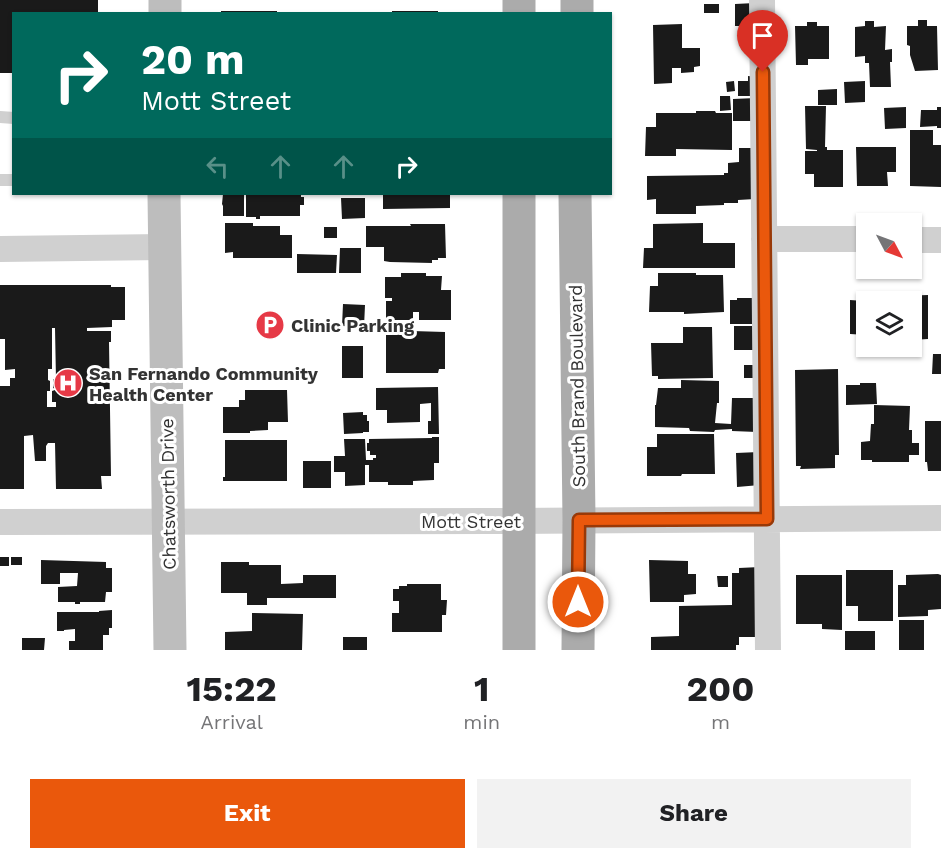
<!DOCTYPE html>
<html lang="en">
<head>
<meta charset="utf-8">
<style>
  :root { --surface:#fff; --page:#f2f2f2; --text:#202124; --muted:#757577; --accent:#ea580c }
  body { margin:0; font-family:"Work Sans",sans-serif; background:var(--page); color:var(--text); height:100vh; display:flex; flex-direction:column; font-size:22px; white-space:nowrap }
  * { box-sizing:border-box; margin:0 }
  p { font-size:20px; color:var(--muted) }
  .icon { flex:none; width:33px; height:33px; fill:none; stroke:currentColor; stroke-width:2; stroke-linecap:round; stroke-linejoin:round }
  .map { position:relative; height:650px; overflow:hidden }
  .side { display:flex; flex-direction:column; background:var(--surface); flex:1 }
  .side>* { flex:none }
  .banner { position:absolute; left:12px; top:12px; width:600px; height:183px; border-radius:0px; box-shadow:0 2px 4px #0004; background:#00695c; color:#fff; overflow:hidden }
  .needle { width:39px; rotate:131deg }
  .fabs { position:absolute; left:856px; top:213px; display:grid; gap:12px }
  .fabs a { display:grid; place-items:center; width:66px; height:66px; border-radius:0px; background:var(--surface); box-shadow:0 2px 4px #0004; font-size:30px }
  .pin { position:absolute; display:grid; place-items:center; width:51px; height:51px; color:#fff; margin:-62px -26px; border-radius:50% 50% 50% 0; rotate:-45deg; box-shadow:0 0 6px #0007 }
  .pin .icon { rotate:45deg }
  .me { position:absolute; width:66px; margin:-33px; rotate:0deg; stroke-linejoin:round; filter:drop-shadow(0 0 4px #0008) }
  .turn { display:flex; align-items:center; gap:21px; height:126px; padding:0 30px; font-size:27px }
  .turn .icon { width:78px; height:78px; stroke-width:2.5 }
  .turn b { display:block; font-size:42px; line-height:51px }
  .lanes { display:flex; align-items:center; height:57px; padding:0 30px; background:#0003; justify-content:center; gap:30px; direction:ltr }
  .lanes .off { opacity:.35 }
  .eta { display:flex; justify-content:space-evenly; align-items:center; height:102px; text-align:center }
  .eta b { font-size:36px; font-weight:700; line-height:42px }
  .button { display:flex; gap:12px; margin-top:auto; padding:12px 30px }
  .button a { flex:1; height:69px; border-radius:0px; background:var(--accent); color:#fff; font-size:24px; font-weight:700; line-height:69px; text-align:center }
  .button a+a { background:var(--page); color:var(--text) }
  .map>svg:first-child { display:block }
  .building { fill:#1a1a1a; fill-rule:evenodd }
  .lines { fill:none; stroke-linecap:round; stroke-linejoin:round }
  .service { stroke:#d0d0d0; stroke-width:12 }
  .minor { stroke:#d0d0d0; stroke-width:26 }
  .secondary { stroke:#bdbdbd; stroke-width:33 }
  .primary { stroke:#ababab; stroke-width:33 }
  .route-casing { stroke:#983908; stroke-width:15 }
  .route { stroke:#ea580c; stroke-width:10 }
  .labels { text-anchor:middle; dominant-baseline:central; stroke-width:6; stroke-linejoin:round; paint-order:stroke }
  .poi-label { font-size:18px; font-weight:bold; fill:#333; stroke:#fff; text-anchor:start }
  .street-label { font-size:18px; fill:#333; stroke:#fff }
</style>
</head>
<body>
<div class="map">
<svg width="941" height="650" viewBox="0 0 941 650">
  <rect width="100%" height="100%" fill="#fff"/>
  <path class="building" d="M0 0H98V14H14V73H0Z
    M755 3V26H735V4Z
    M704 4H719V13H704Z
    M221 11H277V14H221Z
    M392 11H438V14H392Z
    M918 20H927V26H937L938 70 915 71 910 55V46L907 45V26H918Z
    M865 21H874V27L886 26 885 50 892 49V62H890L891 87H870L869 63H865V56L855 57V27L865 26Z
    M807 22H817V26H829V59H808V65H796L795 26H807Z
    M682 24V48H700V66L694 67V72L681 73V68H672V83L654 84 653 25Z
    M748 76 757 77V96H738V81H748Z
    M734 81 735 91 727 92 726 82Z
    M865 81V102L845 103 844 82Z
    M837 89V105H818V90Z
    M720 96H730L731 110 720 111Z
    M756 98V121H733V99Z
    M805 106H826L825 147H827V150H843V187H814V174H805V151H817V150L806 149Z
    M906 107V128L885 129 884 108Z
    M937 107H941V128H937V126L920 127 921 110H937Z
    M696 111H715L716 113H732V150L676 149V156H645L646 127H656V113H696Z
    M910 130H933V145H941V187L910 186Z
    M856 147H896V172H887L888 186H857Z
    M739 148H758L755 199 738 200V203H724V205L696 206V214H656V199L647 200V176L724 175V173H728V163L739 162Z
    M223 194H244V216H223V206L222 204Z
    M246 194H301V197H304V205H300V216H260V219H256V217H246Z
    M383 194H450V208L383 209Z
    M341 198H365V218L342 219Z
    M225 223H253V226H280V235H292V258H233V252L225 253Z
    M703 223V243H735V268H643L644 248H653V224Z
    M410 224H445L446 258H438V260H432V263L390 262 384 261V247H366V226H411Z
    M324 227H337V238H324Z
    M340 248H361V273H339Z
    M297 254 337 255 336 273H297Z
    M401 273H426V276H442L441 290H451V320H419V312H413V320H386V301H392V298H385V277H401Z
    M658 273H696V275H723L724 312 684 314V312H649L650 286H658Z
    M0 285H111V287H125V320H112V327L87 328V331H111V342H109L111 476H101L102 489H56L55 443H48L46 446V461H35L33 435 24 436V489H0V386H10V378H15V369L5 370V339H0ZM52 328H55L56 380 53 379V388L56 389 55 390 52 391V402H56V407H47V391H50V381L48 380V369H52Z
    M928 295V339L912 340V302H900V296Z
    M737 298H756V324H730V300H737Z
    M864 299H892V302H867V335L850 334V300L864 301Z
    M343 304 365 305 364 327 342 326Z
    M734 326H755L759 350H734Z
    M683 327H712L713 378 658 379V376H652L651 343H683Z
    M406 329H412V331L445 332V369H439L438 373H386V332L406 331Z
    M342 346H363V378H342Z
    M933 354H941V374H932Z
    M744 365H757V378H744Z
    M838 369 839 455H835V468L800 469 801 466H796L795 370Z
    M681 380 719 381V403H717L715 423 731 424 732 398H757V432L732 431V429L715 430 714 432 690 431 689 428 655 427V405H656L658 388H681Z
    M860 383H876L877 404 846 405V385H860Z
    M438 387 439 434H428V421H431V403L420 404V422L387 423V410H376V388Z
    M245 390H287L288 422H268V430L250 431V433H223V407H239V400H245Z
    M874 405 910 406 909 430H912V443H919V455H909V462H872V460H861V442L870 441 871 424H874Z
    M363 412V415H367V421H369V432H363V433L344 434 343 413Z
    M925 421H941V471H928L927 462H925Z
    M657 434H714L715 474H682L681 476H647V447H657Z
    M432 437H439V463H434V480L413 481V485H388V482H369V465H365V485L345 486V472H334V456H345L344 439H365L366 460H373V458H376V455H370V451H367V443H369V439L432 438Z
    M225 440H287V481H223V477H225Z
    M759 452 760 485 737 487 736 453Z
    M303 461H331V488H303Z
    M0 557H9V566H0Z
    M11 557H22V565H11Z
    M41 560 106 562V568H112V592H106L105 602H80V604H75V602H58V587L77 586 78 573H60V584H41Z
    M649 560 688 561V574H696V594L684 595V602H650Z
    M221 562H249V565H281V584L303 583V575H336V598H267V605H247V593H221Z
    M760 567V637H739V645H736V650H651V637L679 636V606L732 605V573H739V568Z
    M846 570H893V621H858V606H846Z
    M938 574 941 575V609L928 610V616L898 617V585H906V575Z
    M796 575H842V630L822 629V624H796Z
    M717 576H728V587H718Z
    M407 584H441V600H447L446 615H442V632H392V613H399V601H393V589H399V586H407Z
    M112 610V628H109V635H103V650H69V641H75V629L64 630V631H57V612H99V611Z
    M252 613 303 614 302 650H225V632L252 631Z
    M899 620H924V650H899Z
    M845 631H875V650H845Z
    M343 637H367V650H343Z
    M22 638H45L44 650H22Z"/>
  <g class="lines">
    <path class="service" d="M0 117 14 118
      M0 180H14"/>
    <path class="minor" d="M762 0 768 650
      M764 239H867
      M912 240H941
      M0 249 164 247
      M0 522 493 521 941 518"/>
    <path class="secondary" d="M165 14V0
      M164 194 170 650"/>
    <path class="primary" d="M519 14V0
      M577 14V0
      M519 194V650
      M575 194 579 520 578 650"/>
  </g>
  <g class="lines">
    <g class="route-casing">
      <path id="route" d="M578 602 579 520 767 519 763 72"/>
    </g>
    <use href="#route" class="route"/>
  </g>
  <defs>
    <g id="parking-disc" transform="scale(1.5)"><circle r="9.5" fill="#e63946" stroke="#fff"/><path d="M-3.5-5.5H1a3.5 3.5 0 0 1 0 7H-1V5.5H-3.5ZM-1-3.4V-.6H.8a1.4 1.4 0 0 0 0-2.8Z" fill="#fff"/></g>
    <g id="hospital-disc" transform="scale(1.5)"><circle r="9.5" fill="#e63946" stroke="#fff"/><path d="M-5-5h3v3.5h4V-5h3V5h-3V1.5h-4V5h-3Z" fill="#fff"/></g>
  </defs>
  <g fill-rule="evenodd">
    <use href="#parking-disc" x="270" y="325"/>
    <use href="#hospital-disc" x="68" y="383"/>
  </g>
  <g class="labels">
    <g class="poi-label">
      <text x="291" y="325">Clinic Parking</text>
      <text x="89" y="373">San Fernando Community<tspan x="89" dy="21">Health Center</tspan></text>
    </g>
    <g class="street-label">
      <text transform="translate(577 386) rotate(-91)">South Brand Boulevard</text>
      <text transform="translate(168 494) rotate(-91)">Chatsworth Drive</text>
      <text x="471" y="521">Mott Street</text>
    </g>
  </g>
</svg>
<div class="fabs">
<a><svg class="needle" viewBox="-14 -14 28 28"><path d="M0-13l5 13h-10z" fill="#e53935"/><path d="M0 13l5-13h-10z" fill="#757577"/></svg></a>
<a><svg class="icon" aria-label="layers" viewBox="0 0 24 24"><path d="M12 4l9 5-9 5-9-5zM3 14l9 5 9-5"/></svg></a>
</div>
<div class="pin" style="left:763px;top:72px;background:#d93025"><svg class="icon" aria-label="arrive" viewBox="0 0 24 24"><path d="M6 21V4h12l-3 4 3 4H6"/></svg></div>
<svg class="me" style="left:578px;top:602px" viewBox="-20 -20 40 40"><circle r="17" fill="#ea580c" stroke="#fff" stroke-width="3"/><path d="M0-11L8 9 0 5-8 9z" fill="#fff"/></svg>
<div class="banner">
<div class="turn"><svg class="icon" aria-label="right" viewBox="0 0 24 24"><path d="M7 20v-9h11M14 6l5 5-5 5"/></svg><div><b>20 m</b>Mott Street</div></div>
<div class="lanes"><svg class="icon off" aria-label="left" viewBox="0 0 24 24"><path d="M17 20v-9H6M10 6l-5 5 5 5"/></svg><svg class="icon off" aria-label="ahead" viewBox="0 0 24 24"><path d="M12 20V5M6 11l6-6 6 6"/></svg><svg class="icon off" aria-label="ahead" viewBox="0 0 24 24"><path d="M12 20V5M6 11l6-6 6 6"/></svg><svg class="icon" aria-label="right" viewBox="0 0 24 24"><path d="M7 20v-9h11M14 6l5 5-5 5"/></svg></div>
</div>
</div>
<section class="side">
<div class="eta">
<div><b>15:22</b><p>Arrival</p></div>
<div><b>1</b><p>min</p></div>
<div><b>200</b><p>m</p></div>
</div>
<div class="button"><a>Exit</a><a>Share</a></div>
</section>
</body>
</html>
